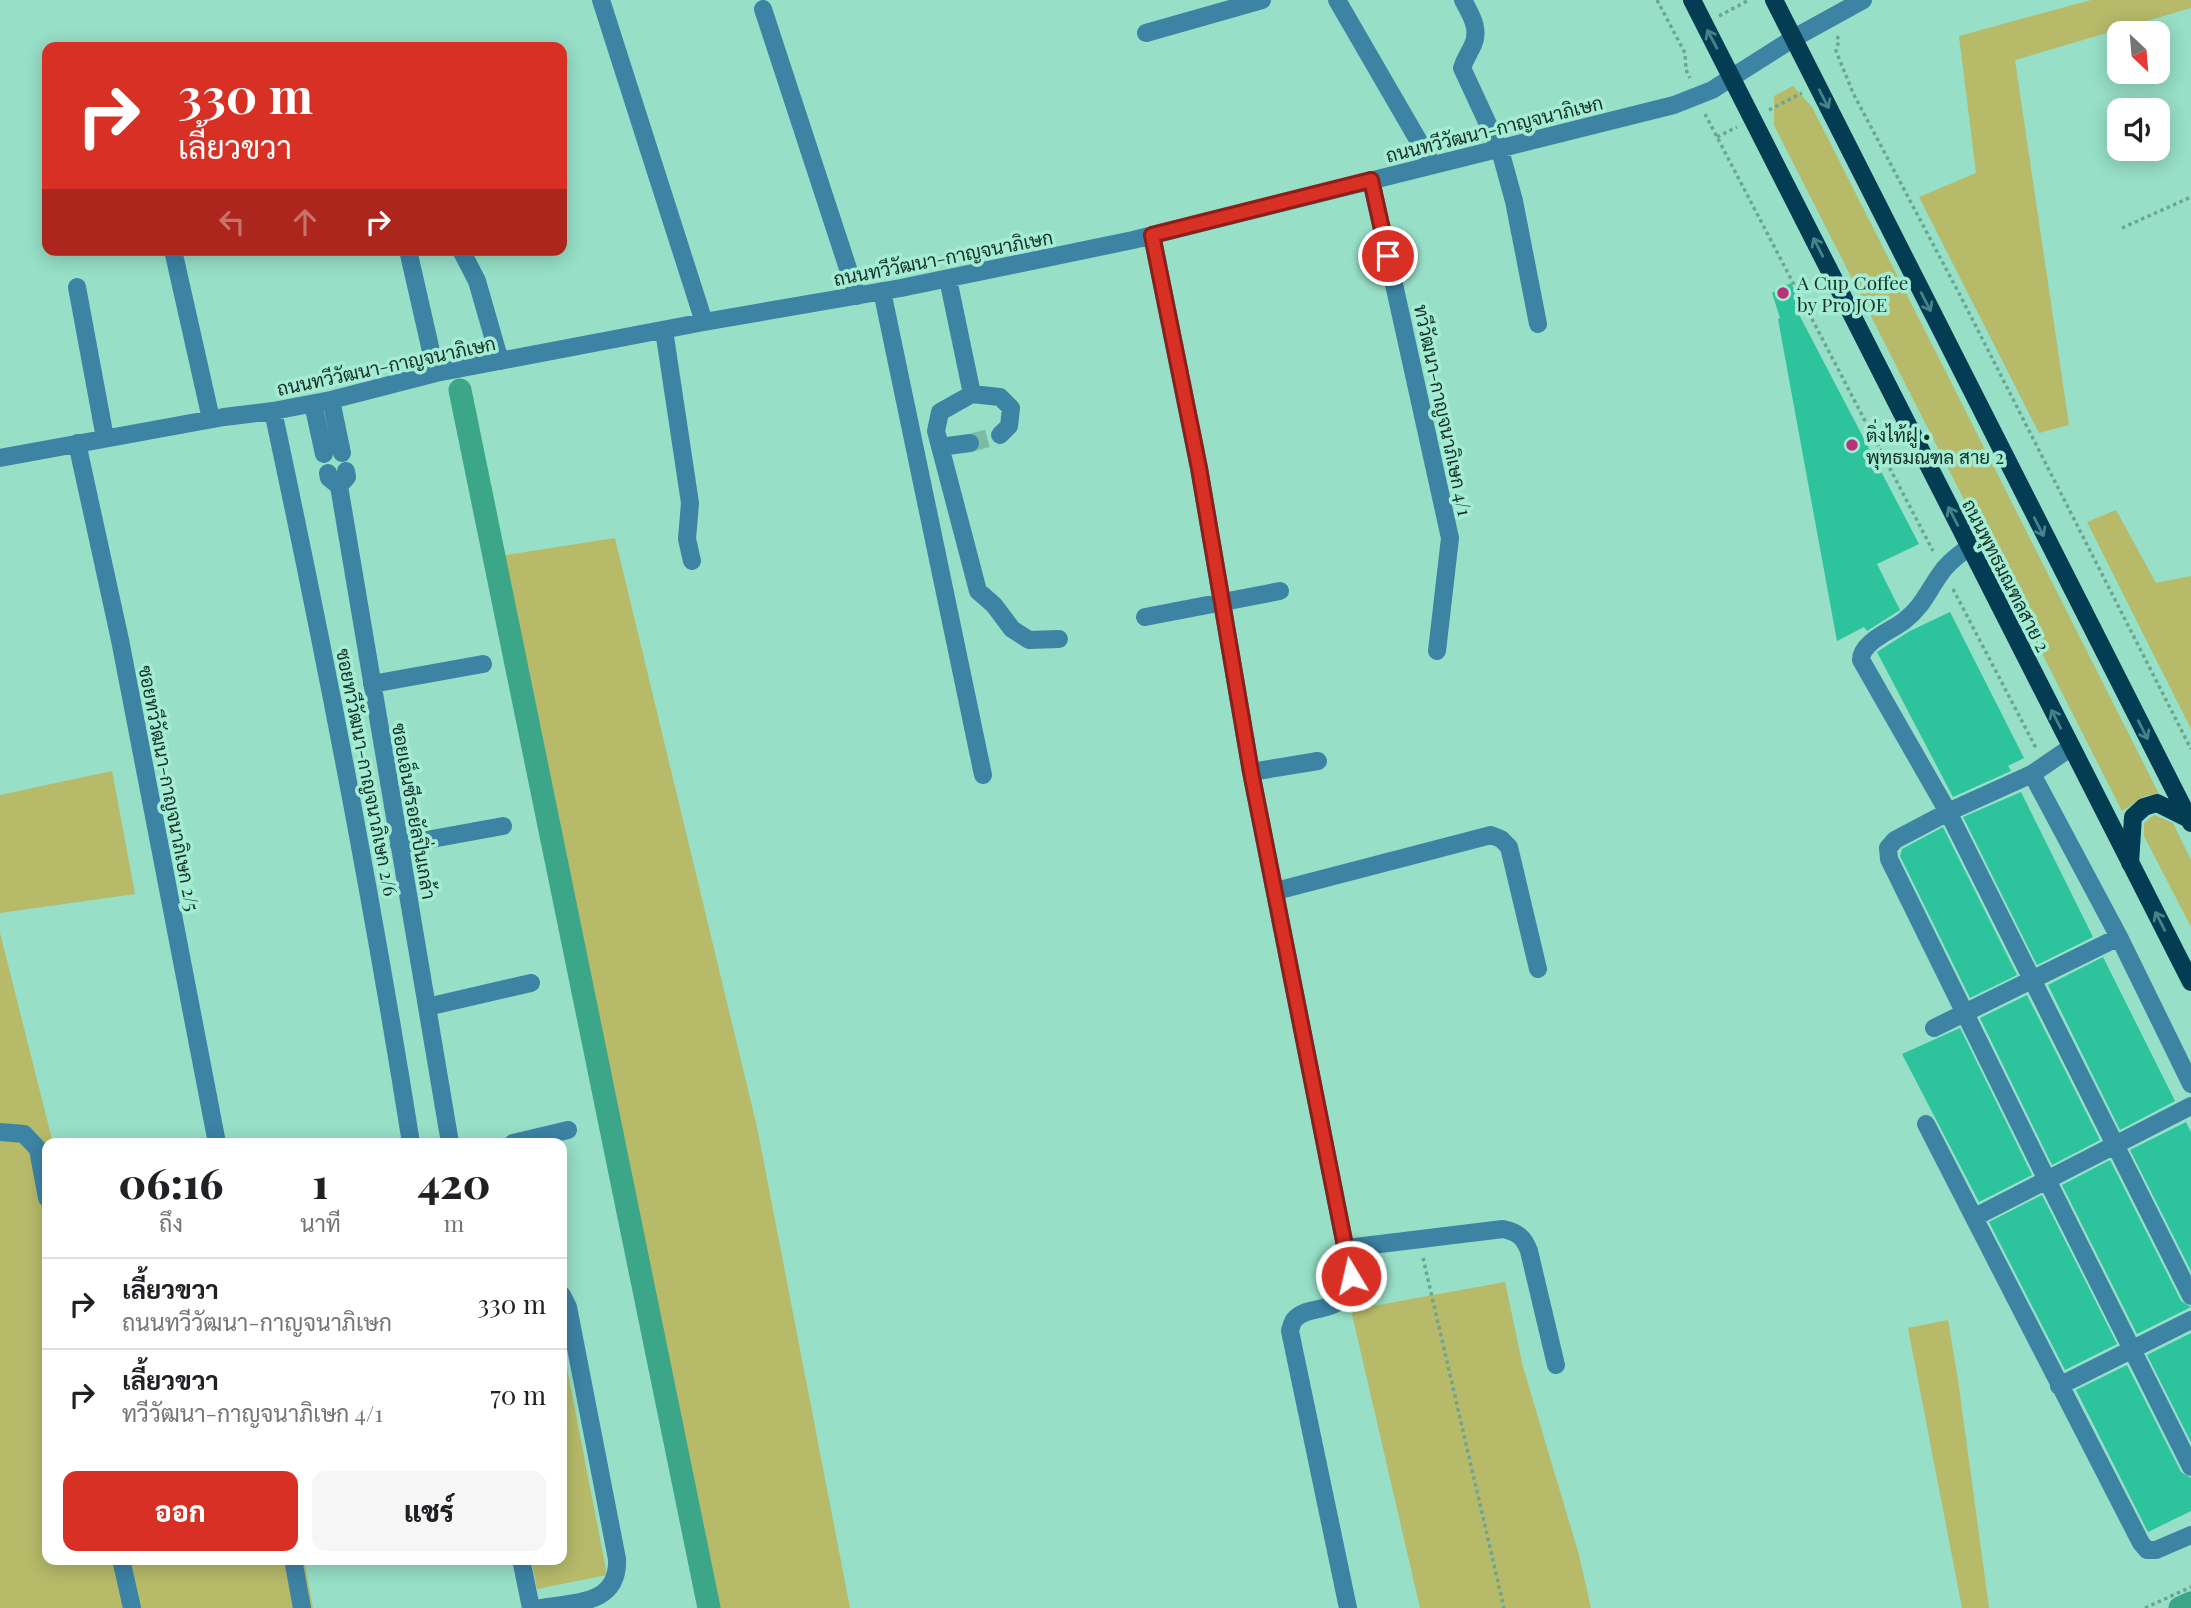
<!DOCTYPE html>
<html lang="th">
<head>
<meta charset="utf-8">
<style>
  :root { --surface:#fff; --page:#f6f6f6; --text:#202124; --muted:#757577; --line:#e0e0e0; --accent:#d93025 }
  body { margin:0; font-family:"Playfair Display",Sarabun,serif; background:var(--page); color:var(--text); height:100vh; display:flex; flex-direction:column; font-size:26px; white-space:nowrap }
  * { box-sizing:border-box; margin:0 }
  p { font-size:23px; color:var(--muted) }
  .icon { flex:none; width:38px; height:38px; fill:none; stroke:currentColor; stroke-width:2; stroke-linecap:round; stroke-linejoin:round }
  .map { position:relative; flex:1; overflow:hidden }
  .side { position:absolute; left:42px; top:1138px; width:525px; height:427px; display:flex; flex-direction:column; background:var(--surface); border-radius:14px; box-shadow:0 4px 18px #0003 }
  .side>* { flex:none }
  .banner { position:absolute; left:42px; top:42px; width:525px; height:214px; border-radius:14px; box-shadow:0 4px 18px #0003; background:#d93025; color:#fff; overflow:hidden }
  .needle { width:46px; rotate:154deg }
  .fabs { position:absolute; left:2107px; top:21px; display:grid; gap:14px }
  .fabs a { display:grid; place-items:center; width:63px; height:63px; border-radius:14px; background:var(--surface); box-shadow:0 4px 18px #0003; font-size:35px }
  .pin { position:absolute; display:grid; place-items:center; width:60px; height:60px; color:#fff; margin:-30px; border:4px solid #fff; border-radius:50%; box-shadow:0 2px 7px #0007 }
  .me { position:absolute; width:77px; margin:-38px; rotate:351deg; stroke-linejoin:round; filter:drop-shadow(0 0 5px #0008) }
  .turn { display:flex; align-items:center; gap:24px; height:147px; padding:0 21px; font-size:32px }
  .turn .icon { width:91px; height:91px; stroke-width:2.5 }
  .turn b { display:block; font-size:49px; line-height:60px }
  .lanes { display:flex; align-items:center; height:66px; padding:0 21px; background:#0003; justify-content:center; gap:35px; direction:ltr }
  .lanes .off { opacity:.35 }
  .eta { display:flex; justify-content:space-evenly; align-items:center; height:119px; text-align:center }
  .eta b { font-size:42px; font-weight:800; line-height:49px }
  .button { display:flex; gap:14px; margin-top:auto; padding:14px 21px }
  .button a { flex:1; height:80px; border-radius:14px; background:var(--accent); color:#fff; font-size:28px; font-weight:800; line-height:80px; text-align:center }
  .button a+a { background:var(--page); color:var(--text) }
  ul { padding:0; list-style:none }
  li { display:flex; align-items:center; gap:21px; height:91px; padding:0 21px; border-top:2px solid var(--line) }
  li div { flex:1 }
  li b { display:block; font-size:26px }
  li em { font-style:normal }
  .map>svg:first-child { display:block }
  .green { fill:#b6ba69 }
  .lines { fill:none; stroke-linecap:round; stroke-linejoin:round }
  .canal { stroke:#3ca689; stroke-width:23 }
  .building { fill:#2cc39d }
  .minor-tunnel { stroke:#7cbca7; stroke-width:18; stroke-dasharray:18 9; stroke-linecap:butt }
  .path { stroke:#6ca693; stroke-width:3.5; stroke-dasharray:3.5 3.5; stroke-linecap:butt }
  .minor { stroke:#3c83a4; stroke-width:18 }
  .major { stroke:#043d53; stroke-width:18 }
  .oneway { stroke:#448387 }
  .route-casing { stroke:#8d1f18; stroke-width:18 }
  .route { stroke:#d93025; stroke-width:12 }
  .poi-dot { fill:#b6337b; stroke:#a4ecd4; stroke-width:2.5 }
  .labels { text-anchor:middle; dominant-baseline:central; stroke-width:7; stroke-linejoin:round; paint-order:stroke }
  .street-label { font-size:19px; fill:#123027; stroke:#a4ecd4 }
  .poi-label { font-size:19px; fill:#123027; stroke:#a4ecd4; text-anchor:start }
</style>
</head>
<body>
<div class="map">
<svg width="2191" height="1608" viewBox="0 0 2191 1608">
  <rect width="100%" height="100%" fill="#97dfc7"/>
  <path class="green" d="M2091 0H2191V8L2015 60 2069 425 2039 433 1919 197 1976 173 1959 36Z
    M1793 86 1812 107 2159 794 2145 796 2122 811 1774 125V96Z
    M2116 510 2156 583 2191 576V729L2087 522Z
    M615 538 757 1127 850 1608H706L488 558Z
    M112 771 135 894 0 913V795Z
    M2154 815 2173 823 2191 860V927L2144 836V823Z
    M0 933 53 1143H47V1559H304L313 1608H0Z
    M1505 1282 1523 1367 1579 1555 1591 1608H1420L1351 1310Z
    M1948 1320 1958 1380 1989 1608H1962L1908 1328Z
    M562 1342 607 1575 537 1589 531 1559H562Z"/>
  <g class="lines">
    <path class="canal" d="M460 390 709 1608
      M2180 1608 2191 1603"/>
  </g>
  <path class="building" d="M1791 283 1801 304 1795 307 1919 544 1877 564 1900 610 1867 631 1864 627 1837 641 1778 319 1780 318 1772 293Z
    M1950 612 2024 758 2008 766 2011 771 1953 797 1877 652 1910 631Z
    M2021 792 2093 937 2037 965 1963 817Z
    M1943 827 2017 975 1970 998 1900 856 1902 849Z
    M2103 957 2175 1101 2120 1130 2048 985Z
    M2027 995 2100 1140 2052 1165 1980 1018Z
    M1960 1028 2032 1175 1979 1202 1902 1054Z
    M2186 1122 2191 1132V1271L2130 1150Z
    M2110 1160 2181 1301 2191 1307 2137 1334 2062 1185Z
    M2042 1195 2117 1344 2065 1370 1989 1222Z
    M2191 1333V1442L2147 1355Z
    M2127 1365 2181 1472 2191 1478V1511L2148 1532 2076 1390Z"/>
  <g class="lines">
    <path class="minor-tunnel" d="M970 443 1000 435"/>
    <path class="path" d="M1657 0 1685 53 1686 70 1690 78
      M1719 16 1749 0
      M1837 36 1839 40 1836 51 1853 93 1961 297 2191 749
      M1769 110 1802 93
      M1705 114 1933 551
      M1717 137 1737 127
      M2122 228 2191 197
      M1953 589 2037 750
      M1423 1258 1504 1608
      M2145 1608 2191 1587"/>
    <path class="minor" d="M601 0 704 322
      M1337 0 1432 164
      M1463 0C1471 15 1481 30 1472 47 1468 55 1465 59 1462 68L1500 150 1514 201 1538 324
      M763 9 857 296
      M1146 33 1262 0
      M1371 180 1450 538 1437 651
      M1152 235 1199 468 1251 772 1351 1276C1343 1321 1312 1300 1294 1320 1292 1323 1291 1327 1290 1331L1348 1608
      M173 250 211 419
      M408 250 436 373
      M461 250 477 281 500 361
      M948 279 972 394
      M77 287 105 438
      M882 291 983 775
      M664 330 690 503 687 539 692 561
      M331 400 342 453
      M313 404 324 454
      M273 411C325 654 372 897 411 1143
      M1000 435 1009 426 1011 408 1000 397 972 394 940 412 936 431 978 591 994 605 1012 629 1029 640 1059 639
      M77 443 120 640 217 1143
      M940 447 970 443
      M0 458 224 417 273 411 331 400 436 373 704 322 901 288 1133 240 1674 105 1712 90 1794 38 1863 0
      M328 473 329 478 339 486 450 1143
      M339 486 347 477 346 471
      M1969 547C1959 555 1948 562 1941 573 1927 592 1924 605 1904 621 1891 631 1861 642 1861 660L1948 812 2191 1296
      M1145 617 1280 591
      M372 684 483 664
      M2070 748 2032 774 1948 812 1895 840 1888 848 1889 859 2047 1180 2191 1467
      M1251 772 1318 761
      M2032 774 2119 937 2191 1084
      M399 845 503 826
      M1276 891 1491 835 1501 839 1509 847 1538 969
      M427 1007 531 983
      M1934 1028 2119 937
      M1926 1124 2141 1543 2147 1550H2156L2191 1535
      M0 1132 24 1134 38 1149 47 1198
      M513 1143 568 1130
      M1975 1217 2191 1106
      M1347 1248 1503 1229C1517 1232 1524 1237 1529 1251L1556 1365
      M2059 1386 2191 1320
      M121 1559 132 1608
      M293 1559 302 1608
      M521 1559 531 1608
      M541 1608C575 1602 619 1605 617 1559L568 1307 562 1295"/>
    <path class="major" d="M1692 0 2191 982
      M1774 0 2191 823
      M2130 863 2133 817 2144 807 2157 803 2189 819"/>
  </g>
  <defs><path id="oneway-shaft" d="M-6 0H5M1.5-3L5.5 0L1.5 3" fill="none" stroke-width="1.6" stroke-linecap="round" stroke-linejoin="round" transform="scale(1.75)"/></defs>
  <g class="oneway">
    <use href="#oneway-shaft" transform="translate(1712 39) rotate(-118)"/>
    <use href="#oneway-shaft" transform="translate(1824 99) rotate(63)"/>
    <use href="#oneway-shaft" transform="translate(1818 247) rotate(-117)"/>
    <use href="#oneway-shaft" transform="translate(1926 302) rotate(63)"/>
    <use href="#oneway-shaft" transform="translate(1953 516) rotate(-117)"/>
    <use href="#oneway-shaft" transform="translate(2039 527) rotate(63)"/>
    <use href="#oneway-shaft" transform="translate(2056 719) rotate(-117)"/>
    <use href="#oneway-shaft" transform="translate(2143 730) rotate(63)"/>
    <use href="#oneway-shaft" transform="translate(2160 921) rotate(-117)"/>
  </g>
  <g class="lines">
    <g class="route-casing">
      <path id="route" d="M1351 1276 1251 772 1199 468 1152 235 1371 180 1388 256"/>
    </g>
    <use href="#route" class="route"/>
  </g>
  <g class="poi-dot">
    <circle cx="1783" cy="293" r="7"/>
    <circle cx="1852" cy="445" r="7"/>
  </g>
  <g class="labels">
    <g class="street-label">
      <text transform="translate(1494 128) rotate(-14)">ถนนทวีวัฒนา-กาญจนาภิเษก</text>
      <text transform="translate(943 257) rotate(-11)">ถนนทวีวัฒนา-กาญจนาภิเษก</text>
      <text transform="translate(386 365) rotate(-12)">ถนนทวีวัฒนา-กาญจนาภิเษก</text>
      <text transform="translate(1444 410) rotate(78)">ทวีวัฒนา-กาญจนาภิเษก 4/1</text>
      <text transform="translate(2007 575) rotate(63)">ถนนพุทธมณฑลสาย 2</text>
      <text transform="translate(368 772) rotate(79)">ซอยทวีวัฒนา-กาญจนาภิเษก 2/6</text>
      <text transform="translate(170 788) rotate(79)">ซอยทวีวัฒนา-กาญจนาภิเษก 2/5</text>
      <text transform="translate(415 811) rotate(80)">ซอยเอ็นซีรอยัลปิ่นเกล้า</text>
    </g>
    <g class="poi-label">
      <text x="1797" y="282">A Cup Coffee<tspan x="1797" dy="22">by Pro JOE</tspan></text>
      <text x="1866" y="434">ติ่งไท้ฝู •<tspan x="1866" dy="22">พุทธมณฑล สาย 2</tspan></text>
    </g>
  </g>
</svg>
<div class="fabs">
<a><svg class="needle" viewBox="-14 -14 28 28"><path d="M0-13l5 13h-10z" fill="#e53935"/><path d="M0 13l5-13h-10z" fill="#757577"/></svg></a>
<a><svg class="icon" aria-label="sound" viewBox="0 0 24 24"><path d="M4 9h4l5-4v14l-5-4H4zM17 9q2 3 0 6"/></svg></a>
</div>
<div class="pin" style="left:1388px;top:256px;background:#d93025"><svg class="icon" aria-label="arrive" viewBox="0 0 24 24"><path d="M6 21V4h12l-3 4 3 4H6"/></svg></div>
<svg class="me" style="left:1351px;top:1276px" viewBox="-20 -20 40 40"><circle r="17" fill="#d93025" stroke="#fff" stroke-width="3"/><path d="M0-11L8 9 0 5-8 9z" fill="#fff"/></svg>
<div class="banner">
<div class="turn"><svg class="icon" aria-label="right" viewBox="0 0 24 24"><path d="M7 20v-9h11M14 6l5 5-5 5"/></svg><div><b>330 m</b>เลี้ยวขวา</div></div>
<div class="lanes"><svg class="icon off" aria-label="left" viewBox="0 0 24 24"><path d="M17 20v-9H6M10 6l-5 5 5 5"/></svg><svg class="icon off" aria-label="ahead" viewBox="0 0 24 24"><path d="M12 20V5M6 11l6-6 6 6"/></svg><svg class="icon" aria-label="right" viewBox="0 0 24 24"><path d="M7 20v-9h11M14 6l5 5-5 5"/></svg></div>
</div>
<section class="side">
<div class="eta">
<div><b>06:16</b><p>ถึง</p></div>
<div><b>1</b><p>นาที</p></div>
<div><b>420</b><p>m</p></div>
</div>
<ul>
<li><svg class="icon" aria-label="right" viewBox="0 0 24 24"><path d="M7 20v-9h11M14 6l5 5-5 5"/></svg><div><b>เลี้ยวขวา</b><p>ถนนทวีวัฒนา-กาญจนาภิเษก</p></div><em>330 m</em></li>
<li><svg class="icon" aria-label="right" viewBox="0 0 24 24"><path d="M7 20v-9h11M14 6l5 5-5 5"/></svg><div><b>เลี้ยวขวา</b><p>ทวีวัฒนา-กาญจนาภิเษก 4/1</p></div><em>70 m</em></li>
</ul>
<div class="button"><a>ออก</a><a>แชร์</a></div>
</section>
</div>
</body>
</html>
